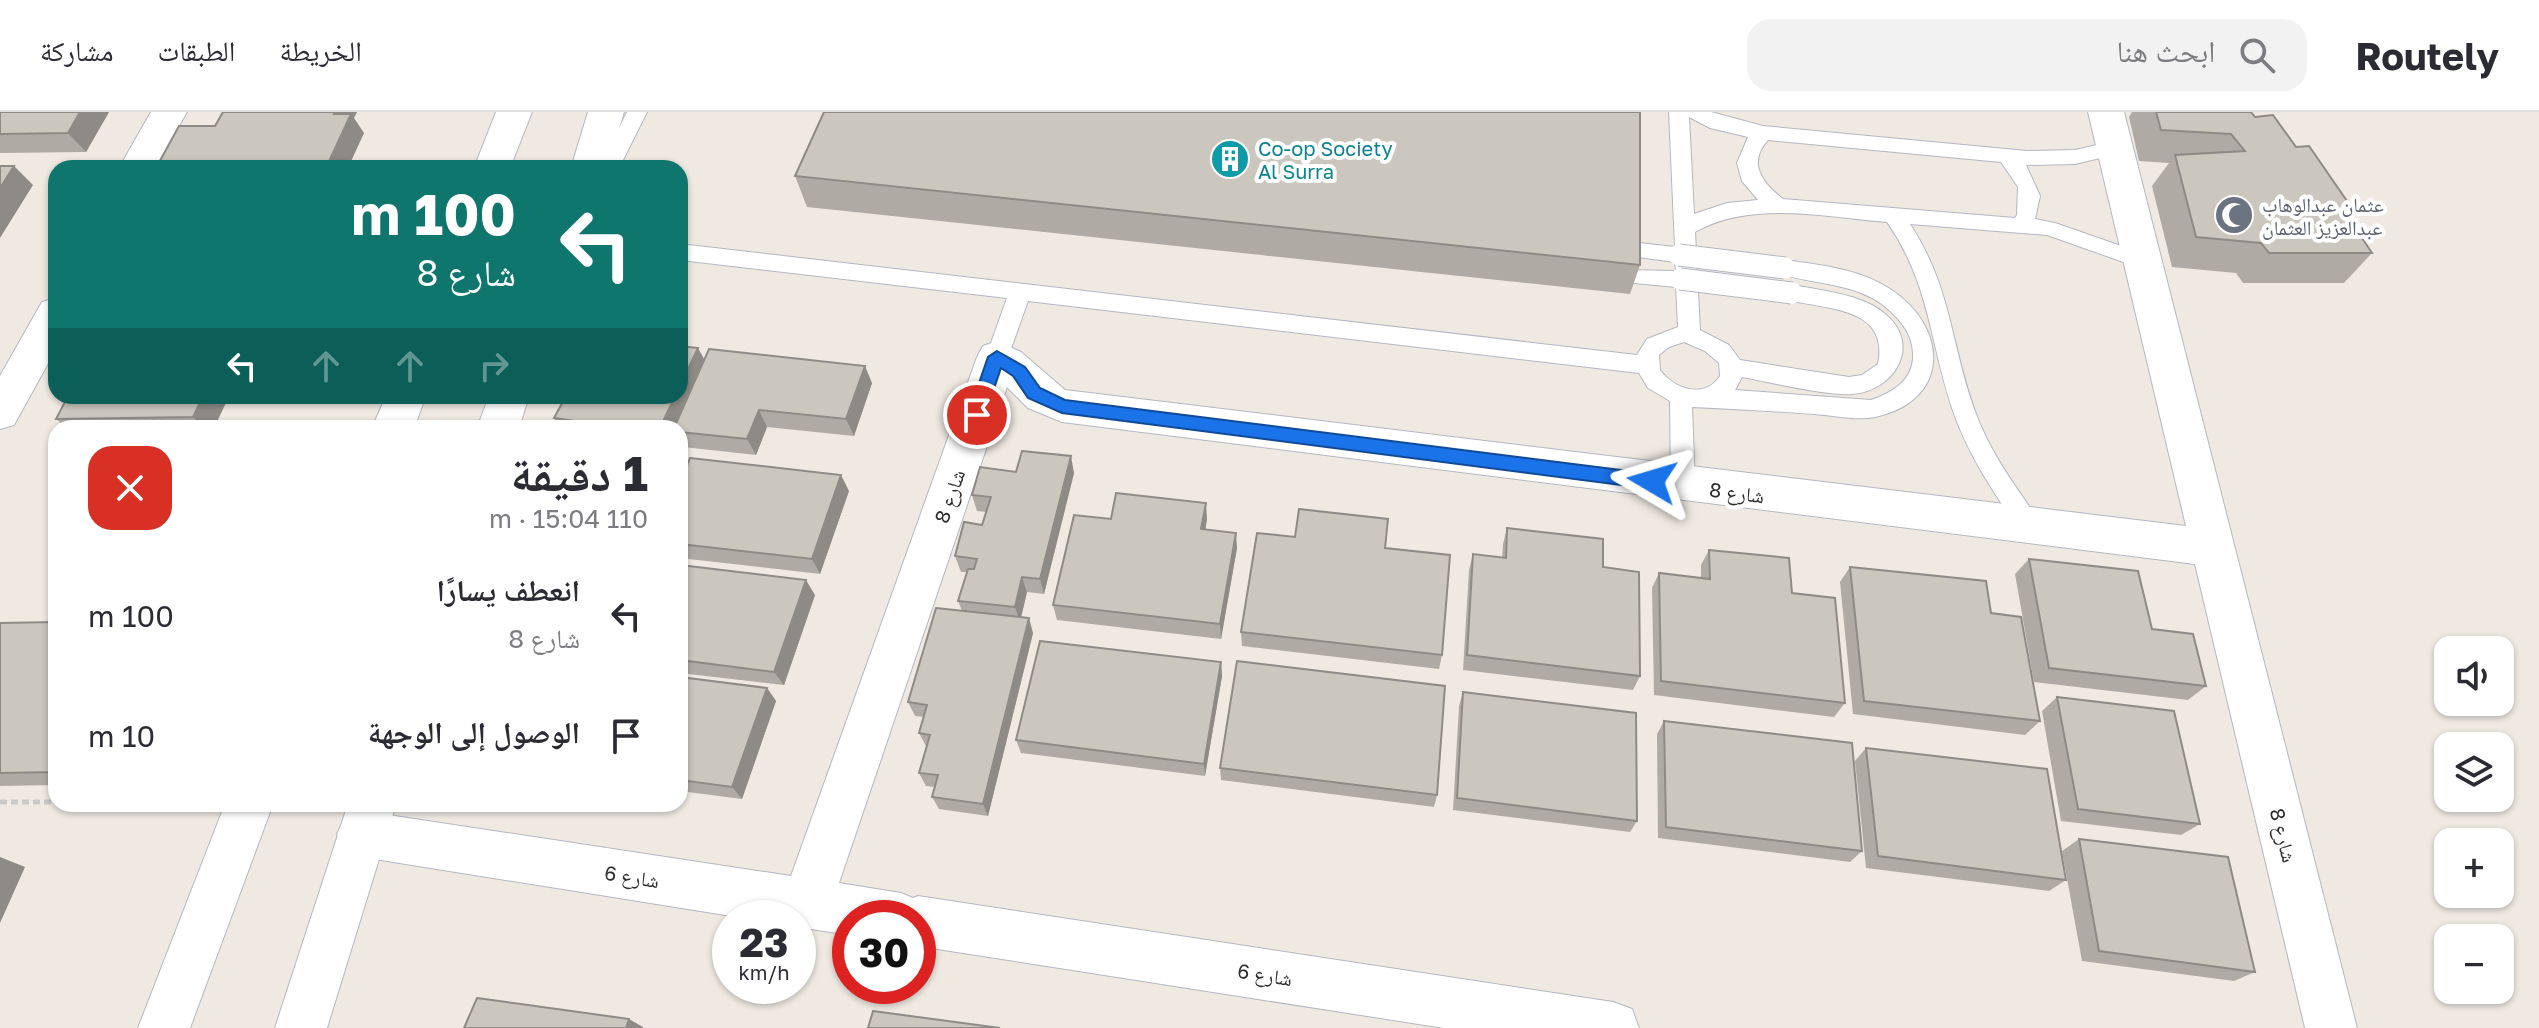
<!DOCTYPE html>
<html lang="ar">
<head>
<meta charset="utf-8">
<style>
  :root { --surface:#fff; --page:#f2f2f3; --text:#2b2b33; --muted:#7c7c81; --line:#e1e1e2 }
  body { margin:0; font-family:"Golos Text","Noto Naskh Arabic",sans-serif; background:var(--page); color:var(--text); direction:rtl; height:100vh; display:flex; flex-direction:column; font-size:30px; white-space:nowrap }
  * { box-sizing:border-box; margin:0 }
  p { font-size:26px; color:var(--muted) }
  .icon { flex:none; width:44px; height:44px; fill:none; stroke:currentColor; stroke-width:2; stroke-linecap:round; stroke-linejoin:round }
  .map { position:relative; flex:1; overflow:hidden; direction:ltr }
  .sheet { position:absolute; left:48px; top:308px; width:640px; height:392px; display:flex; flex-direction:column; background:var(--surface); border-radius:24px; box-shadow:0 2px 6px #0004; direction:rtl }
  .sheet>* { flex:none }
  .guide { position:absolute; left:48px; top:48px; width:640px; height:244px; border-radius:24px; box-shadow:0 2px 6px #0004; direction:rtl; background:#0f766e; color:#fff; overflow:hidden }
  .tools { position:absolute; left:2434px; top:524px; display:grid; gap:16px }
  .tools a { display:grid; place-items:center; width:80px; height:80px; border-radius:16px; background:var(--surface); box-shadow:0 2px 6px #0004; font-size:40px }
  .speed { position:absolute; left:712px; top:788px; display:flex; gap:16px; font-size:40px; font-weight:700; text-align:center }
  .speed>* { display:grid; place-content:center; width:104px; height:104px; border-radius:50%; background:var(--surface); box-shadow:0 2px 6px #0004; line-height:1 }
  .speed small { font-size:20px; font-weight:400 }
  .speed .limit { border:12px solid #d22; background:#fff; color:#111 }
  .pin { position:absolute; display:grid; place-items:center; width:68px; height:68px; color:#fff; margin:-34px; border:4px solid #fff; border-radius:50%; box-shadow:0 2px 8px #0007 }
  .me { position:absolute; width:88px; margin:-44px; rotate:277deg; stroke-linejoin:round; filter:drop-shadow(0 0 6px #0008) }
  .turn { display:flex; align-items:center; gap:28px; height:168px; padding:0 40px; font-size:36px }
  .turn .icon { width:104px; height:104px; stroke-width:2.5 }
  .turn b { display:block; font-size:56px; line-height:68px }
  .lanes { display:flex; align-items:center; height:76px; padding:0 40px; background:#0003; justify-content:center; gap:40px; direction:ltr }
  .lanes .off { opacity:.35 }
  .round { display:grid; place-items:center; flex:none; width:84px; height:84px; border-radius:24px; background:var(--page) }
  .head { display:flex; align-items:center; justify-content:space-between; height:136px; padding:0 40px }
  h1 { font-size:48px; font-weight:700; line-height:60px }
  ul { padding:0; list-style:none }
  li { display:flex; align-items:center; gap:24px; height:120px; padding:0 40px }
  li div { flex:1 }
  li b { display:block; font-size:30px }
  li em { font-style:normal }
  header { display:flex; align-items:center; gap:48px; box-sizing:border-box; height:112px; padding:0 40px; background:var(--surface); border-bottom:2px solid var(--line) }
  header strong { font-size:38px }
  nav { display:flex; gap:44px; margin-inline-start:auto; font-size:28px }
  .search { width:560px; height:72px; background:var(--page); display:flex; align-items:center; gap:20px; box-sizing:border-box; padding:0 28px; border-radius:24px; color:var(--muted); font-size:30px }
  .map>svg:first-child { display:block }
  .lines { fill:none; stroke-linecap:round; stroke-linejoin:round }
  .service-casing { stroke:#b4b7c1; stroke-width:2 }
  .minor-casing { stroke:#b4b7c1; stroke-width:2 }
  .tertiary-casing { stroke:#b4b7c1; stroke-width:2 }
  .path { stroke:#c9c9c9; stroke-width:5; stroke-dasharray:7 4; stroke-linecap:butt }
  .service { fill:#fff; fill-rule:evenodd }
  .minor { fill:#fff; fill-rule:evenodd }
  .tertiary { fill:#fff; fill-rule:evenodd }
  .service-bridge-casing { stroke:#b4b7c1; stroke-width:23; stroke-linecap:butt }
  .service-bridge { stroke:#fff; stroke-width:21 }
  .wall { fill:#afaba4 }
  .shaded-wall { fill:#8e8b86 }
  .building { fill:#cbc7bf; stroke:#8e8b86; stroke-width:2 }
  .route { fill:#1a73e8; stroke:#114b97; stroke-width:2 }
  .labels { text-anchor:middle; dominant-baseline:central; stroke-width:8; stroke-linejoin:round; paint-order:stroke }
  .culture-label { font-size:20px; fill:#0d838f; stroke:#fff; text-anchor:start }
  .worship-label { font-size:20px; fill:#5b616d; stroke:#fff; text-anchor:start }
  .street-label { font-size:20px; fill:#2e2e2e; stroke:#fff }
</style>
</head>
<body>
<header>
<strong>Routely</strong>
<div class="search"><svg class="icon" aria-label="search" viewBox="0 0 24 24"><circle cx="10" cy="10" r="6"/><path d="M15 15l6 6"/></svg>ابحث هنا</div>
<nav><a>الخريطة</a><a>الطبقات</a><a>مشاركة</a></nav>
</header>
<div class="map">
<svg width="2539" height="916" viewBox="0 0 2539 916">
  <rect width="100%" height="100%" fill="#efe9e1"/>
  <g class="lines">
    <g class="service-casing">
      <path id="service" d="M627 0H647L619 56H599Z
        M1669 0H1711L1763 14 2027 39 2075 38 2114 29 2121 31 2124 36 2121 41 2075 52 2026 53 2040 84 2035 107 2055 111 2150 144 2153 149 2150 154 2143 157 2047 123 1910 112C1953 178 1950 233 1976 302 1990 340 2015 374 2038 407L2042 414 2038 421 2030 424 2022 421C1995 383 1968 343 1953 299 1930 232 1930 171 1887 110 1825 105 1751 88 1695 120L1700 218 1729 233 1740 248 1849 265 1862 263 1878 252C1890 193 1823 198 1785 187L1781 181 1785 175C1796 172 1809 176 1821 178 1842 182 1867 187 1884 201 1923 232 1895 279 1852 282 1826 284 1770 270 1742 265L1735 278 1871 288C1891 281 1911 270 1913 247 1914 231 1908 218 1898 207 1866 169 1820 175 1778 161L1775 156 1778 151 1785 148C1820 153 1860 157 1890 177 1949 215 1951 289 1875 305 1857 309 1832 303 1814 302 1773 299 1733 297 1692 295L1695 373 1691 380 1683 383 1675 380 1671 373 1670 289 1648 276 1639 261 1028 189 1008 245 1005 251 997 253 989 251 986 245 1007 186 680 148V132L1637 243 1647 227 1678 215 1676 175 1624 170 1621 164 1624 158 1676 159 1675 150 1623 143 1620 138 1623 133 1630 130 1675 135ZM1689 5 1710 16 1748 25 1737 51 1742 69 1758 88 1727 91 1694 102ZM1768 28 2001 50 2018 75 2017 103 2015 106 1783 87C1762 71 1747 51 1768 28ZM1684 230 1705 239 1719 251 1720 264C1705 287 1675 278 1660 258L1659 243 1669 235Z"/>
    </g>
    <g class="minor-casing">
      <path id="minor" d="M151 0H187L155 56H119Z
        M2088 0H2124L2357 916H2305L2195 452 1062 310 1028 296 1007 275 839 771 901 781 913 786 918 784 1613 890 1632 897 1639 916H1444L918 834V806H850V823L798 815V806H744L362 745 345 739 337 722 345 705 362 699 791 764 977 245 983 234 997 229 1021 240 1065 278 2186 414Z
        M56 186V237L14 313 0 317V264L42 190Z"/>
    </g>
    <g class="tertiary-casing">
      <path id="tertiary" d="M496 0H532L510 56H474Z
        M588 0H624L607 56H571Z
        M386 284H426L414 316H372Z
        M489 284H529L519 316H477Z
        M225 692H273L190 916H138Z
        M348 692H396L327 916H275Z"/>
    </g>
    <path class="path" d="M0 690H56"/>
    <use href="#service" class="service"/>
    <use href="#minor" class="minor"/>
    <use href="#tertiary" class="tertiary"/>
    <g class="service-bridge-casing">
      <path id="service-bridge" d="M1679 143 1785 156
        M1680 167 1792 181"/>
    </g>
    <use href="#service-bridge" class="service-bridge"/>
  </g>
  <path class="wall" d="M0 0H109L86 40 0 41Z
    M2132 0H2251L2255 5 2296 35 2356 102 2350 108 2372 141 2344 171H2243L2236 161 2172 155 2152 74 2169 51 2139 49 2129 5Z
    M795 64 1640 153 1630 182 807 95Z
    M704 247 872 271 854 324 767 315 756 343 683 335 680 330V316H561L554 306Z
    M229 284 214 316H67L56 307Z
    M685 356 849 379 820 462 680 446V369Z
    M1016 360 1074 361 1044 482 1027 480 1021 505 1033 521 988 704 939 697 932 685 935 675 926 674 919 661 926 634 919 621 924 605 915 604 908 590 962 499 958 489 967 460H961L955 444 982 413 986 400 977 399 972 383Z
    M1111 407H1207L1205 417 1237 436 1221 527 1057 508 1053 493Z
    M1507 416 1603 455 1640 564 1633 578 1463 558 1469 458 1473 442 1502 446 1503 432Z
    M1709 438 1792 481 1845 591 1834 605 1654 583 1652 476 1659 461 1701 466V453Z
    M2029 447 2152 517 2206 574 2188 588 2034 570 2015 462Z
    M680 453 815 483 784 573 680 561Z
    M1850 455 1991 501 2040 609 2025 623 1853 602 1840 470Z
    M56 510V673L0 674V511Z
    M1241 520 1442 543 1439 557 1242 534Z
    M1221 550 1222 564 1205 664 1021 641 1016 628Z
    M680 565 767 576 776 589 742 687 680 679Z
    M1463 580 1637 709 1630 720 1453 698 1459 594Z
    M2057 585 2200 712 2181 723 2061 709 2042 599Z
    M1664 609 1862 739 1850 750 1658 726 1657 622Z
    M1866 636 2066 768 2049 779 1866 756 1855 649Z
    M1220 656 1437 683 1434 695 1221 668Z
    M2079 727 2255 860 2234 869 2082 849 2062 739Z"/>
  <path class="shaded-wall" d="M80 0H109L86 40 68 21Z
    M335 0H357L354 6 364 21 348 56H326Z
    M14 54 33 73 0 126V76Z
    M698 236 708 254 678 316H660L675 284H680V274Z
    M865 254 872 271 854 324 846 307Z
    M203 284H229L214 316H205L193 305Z
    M759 298 767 315 756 343 747 327Z
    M1071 344 1074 361 1044 482 1040 467Z
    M680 348 686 357 680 369Z
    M841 363 849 379 820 462 812 447Z
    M1206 391 1207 407 1203 433 1201 417Z
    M1236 421 1237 436 1221 527 1220 512Z
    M1022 465 1027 480 1020 510 1015 495Z
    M806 468 815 483 784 573 774 560Z
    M1029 506 1033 521 988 704 983 692Z
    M1221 550 1222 564 1205 664 1204 652Z
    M767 576 776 589 742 687 732 675Z
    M0 745 25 755 0 811Z
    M629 907 643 915V916H626Z"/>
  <path class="building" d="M0 0H80L68 21 0 22Z
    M223 0H335L334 2H351L326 56H156L179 14H215Z
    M824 0H1640V153L795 64Z
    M2156 0H2251L2255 5 2273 3 2296 35 2309 34 2356 102H2346L2372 141H2269L2261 131 2196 125 2175 43 2245 39 2231 22 2161 18Z
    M0 54H14L0 76Z
    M680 234 698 236 680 274Z
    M709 237 865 254 846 307 759 298 747 327 680 320V316H674Z
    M68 284H203L193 305 56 307Z
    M566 284H675L660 316H624L554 306Z
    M1022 339 1071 344 1040 467 1022 465 1015 495 958 489 968 457H974L977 447 955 444 964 410 982 413 991 385 972 383 980 355 1016 360Z
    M690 346 841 363 812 447 680 432V369Z
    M1116 381 1206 391 1201 417 1236 421 1220 512 1053 493 1074 403 1111 407Z
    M1299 397 1388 407 1385 436 1450 443 1442 543 1241 520 1257 421 1295 425Z
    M1507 416 1603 427V455L1639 460 1640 564 1467 543 1473 442 1506 446Z
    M1709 438 1789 446 1792 481 1835 486 1845 591 1661 569 1659 461 1710 467Z
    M2029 447 2138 459 2152 517 2193 522 2206 574 2049 556Z
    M680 453 806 468 774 560 680 548Z
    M1850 455 1986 469 1991 501 2021 505 2040 609 1864 589Z
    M936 496 1029 506 983 692 932 685 938 663 919 661 930 623 919 621 927 593 908 590Z
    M56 510V660L0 661V511Z
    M1040 529 1221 550 1204 652 1016 628Z
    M1237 549 1445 574 1437 683 1220 656Z
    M680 565 767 576 732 675 680 668Z
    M1463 580 1636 601 1637 709 1457 686Z
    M2057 585 2174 599 2200 712 2078 697Z
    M1664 609 1852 631 1862 739 1666 715Z
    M1866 636 2047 657 2066 768 1878 744Z
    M2079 727 2228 745 2255 860 2099 839Z
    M477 886 629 907 626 916H464Z
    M873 899 1000 916H868Z"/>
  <path class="route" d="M997 239 1025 255 1040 276 1065 288 1652 362 1660 369 1652 377 1062 301 1028 286 1013 264 1001 256 985 303 977 309 968 303 988 245Z"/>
  <defs>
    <g id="building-disc" transform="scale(2)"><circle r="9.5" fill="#0f9aa8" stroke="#fff"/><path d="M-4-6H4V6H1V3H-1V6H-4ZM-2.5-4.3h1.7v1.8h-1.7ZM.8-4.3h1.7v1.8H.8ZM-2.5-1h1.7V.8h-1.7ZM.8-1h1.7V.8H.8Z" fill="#fff"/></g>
    <g id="mosque-disc" transform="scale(2)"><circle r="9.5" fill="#6b7280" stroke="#fff"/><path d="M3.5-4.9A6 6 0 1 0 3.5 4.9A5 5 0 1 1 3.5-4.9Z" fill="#fff"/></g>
  </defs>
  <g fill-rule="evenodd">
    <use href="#building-disc" x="1230" y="47"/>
    <use href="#mosque-disc" x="2234" y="103"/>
  </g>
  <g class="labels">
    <g class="culture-label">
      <text x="1258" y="36">Co-op Society<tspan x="1258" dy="23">Al Surra</tspan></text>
    </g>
    <g class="worship-label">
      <text x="2262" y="92">عثمان عبدالوهاب<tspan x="2262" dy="23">عبدالعزيز العثمان</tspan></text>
    </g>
    <g class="street-label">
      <text transform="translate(1737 380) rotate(7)">شارع 8</text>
      <text transform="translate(949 384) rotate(-71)">شارع 8</text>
      <text transform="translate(2284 723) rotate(76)">شارع 8</text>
      <text transform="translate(632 764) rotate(9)">شارع 6</text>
      <text transform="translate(1265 862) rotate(9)">شارع 6</text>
    </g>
  </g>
</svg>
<div class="tools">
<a><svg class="icon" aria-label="sound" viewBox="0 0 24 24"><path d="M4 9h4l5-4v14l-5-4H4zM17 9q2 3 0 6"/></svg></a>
<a><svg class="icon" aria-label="layers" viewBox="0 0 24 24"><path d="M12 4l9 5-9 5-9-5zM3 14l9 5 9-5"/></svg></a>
<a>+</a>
<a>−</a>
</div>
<div class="speed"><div>23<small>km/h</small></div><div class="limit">30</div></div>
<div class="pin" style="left:977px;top:303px;background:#d93025"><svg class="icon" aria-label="arrive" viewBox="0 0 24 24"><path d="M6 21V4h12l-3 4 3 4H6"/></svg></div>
<svg class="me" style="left:1652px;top:369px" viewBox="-20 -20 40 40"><path d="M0-17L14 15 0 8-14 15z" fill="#1a73e8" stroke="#fff" stroke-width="4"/></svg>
<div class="guide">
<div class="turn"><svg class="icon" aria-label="left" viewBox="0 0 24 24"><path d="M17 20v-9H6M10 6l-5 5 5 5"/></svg><div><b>100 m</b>شارع 8</div></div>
<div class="lanes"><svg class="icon" aria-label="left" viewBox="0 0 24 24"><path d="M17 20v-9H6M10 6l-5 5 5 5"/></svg><svg class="icon off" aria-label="ahead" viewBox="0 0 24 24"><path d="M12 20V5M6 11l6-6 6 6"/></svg><svg class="icon off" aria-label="ahead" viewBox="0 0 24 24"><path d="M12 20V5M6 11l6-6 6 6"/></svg><svg class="icon off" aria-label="right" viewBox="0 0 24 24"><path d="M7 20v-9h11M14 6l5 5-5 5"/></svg></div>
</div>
<section class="sheet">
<div class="head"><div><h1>1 دقيقة</h1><p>110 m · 15:04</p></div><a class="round" style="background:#d93025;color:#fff"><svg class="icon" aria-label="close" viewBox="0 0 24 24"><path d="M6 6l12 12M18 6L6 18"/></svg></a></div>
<ul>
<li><svg class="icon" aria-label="left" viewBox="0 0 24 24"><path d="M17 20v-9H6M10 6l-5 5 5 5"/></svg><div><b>انعطف يسارًا</b><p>شارع 8</p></div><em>100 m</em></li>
<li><svg class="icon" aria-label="arrive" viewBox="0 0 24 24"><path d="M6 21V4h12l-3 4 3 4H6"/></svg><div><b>الوصول إلى الوجهة</b></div><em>10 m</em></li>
</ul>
</section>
</div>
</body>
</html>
